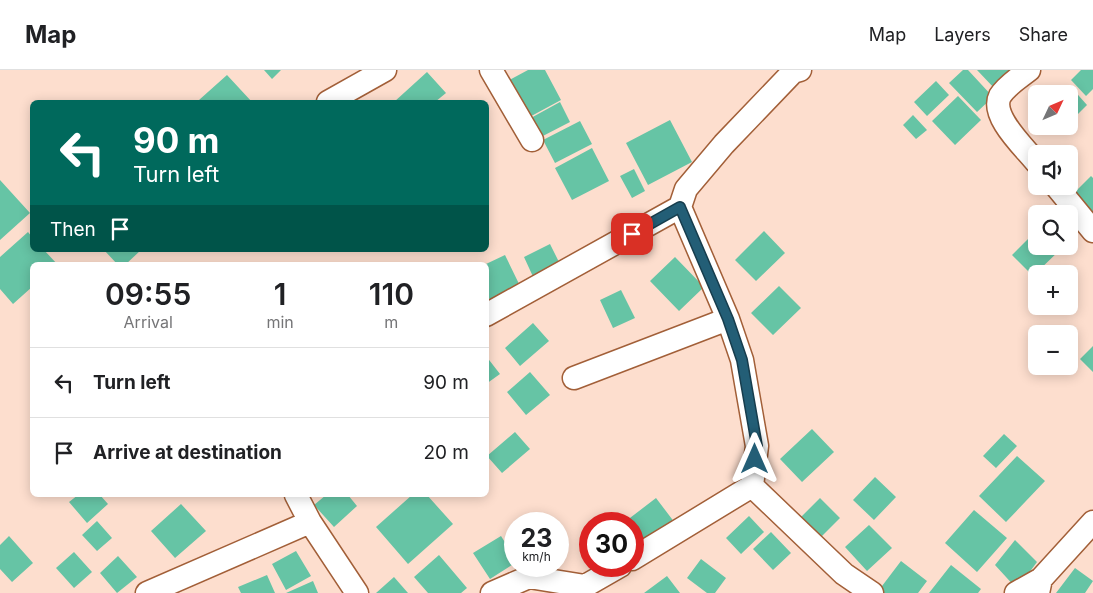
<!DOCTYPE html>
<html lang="en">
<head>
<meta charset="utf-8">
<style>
  :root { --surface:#fff; --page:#f2f2f2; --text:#202124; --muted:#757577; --line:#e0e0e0 }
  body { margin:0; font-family:Inter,sans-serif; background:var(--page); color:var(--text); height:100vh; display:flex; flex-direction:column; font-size:19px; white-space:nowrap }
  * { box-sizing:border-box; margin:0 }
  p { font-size:16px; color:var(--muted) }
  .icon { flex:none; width:28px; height:28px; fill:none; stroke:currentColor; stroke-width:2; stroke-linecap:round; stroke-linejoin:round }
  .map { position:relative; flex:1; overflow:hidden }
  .sheet { position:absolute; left:30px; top:192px; width:459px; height:235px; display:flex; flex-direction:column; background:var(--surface); border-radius:8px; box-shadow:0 2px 12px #0003 }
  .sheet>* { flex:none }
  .top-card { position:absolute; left:30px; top:30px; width:459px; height:152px; border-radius:8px; box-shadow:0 2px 12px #0003; background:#00695c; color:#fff; overflow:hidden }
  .needle { width:32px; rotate:46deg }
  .buttons { position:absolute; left:1028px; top:15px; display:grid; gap:10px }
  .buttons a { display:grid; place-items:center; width:50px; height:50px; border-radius:8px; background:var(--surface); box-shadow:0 2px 12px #0003; font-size:25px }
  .speed { position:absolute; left:504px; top:442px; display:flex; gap:10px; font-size:25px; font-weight:700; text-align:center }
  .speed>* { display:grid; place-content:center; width:65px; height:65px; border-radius:50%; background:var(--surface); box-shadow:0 2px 12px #0003; line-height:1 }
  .speed small { font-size:12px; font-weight:400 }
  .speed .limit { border:8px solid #d22; background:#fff; color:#111 }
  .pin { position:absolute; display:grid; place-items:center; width:42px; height:42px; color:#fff; margin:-21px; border-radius:10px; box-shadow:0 2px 8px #0006 }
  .me { position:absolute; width:55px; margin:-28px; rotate:0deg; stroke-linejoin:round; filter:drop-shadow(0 0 4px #0008) }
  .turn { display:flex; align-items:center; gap:18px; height:105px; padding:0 20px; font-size:22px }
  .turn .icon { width:65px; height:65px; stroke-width:2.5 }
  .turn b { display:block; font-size:35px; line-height:42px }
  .then { display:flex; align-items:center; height:48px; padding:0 20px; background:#0003; gap:10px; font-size:19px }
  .eta { display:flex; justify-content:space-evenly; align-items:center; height:85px; text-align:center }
  .eta b { font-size:30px; font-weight:600; line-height:35px }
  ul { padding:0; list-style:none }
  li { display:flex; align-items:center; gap:15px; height:70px; padding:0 20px; border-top:1px solid var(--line) }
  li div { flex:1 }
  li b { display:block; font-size:19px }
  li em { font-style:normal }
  header { display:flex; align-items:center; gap:30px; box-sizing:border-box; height:70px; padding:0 25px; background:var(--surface); border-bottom:1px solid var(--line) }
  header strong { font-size:24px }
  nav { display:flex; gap:28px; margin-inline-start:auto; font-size:18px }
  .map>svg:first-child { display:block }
  .building { fill:#66c4a5 }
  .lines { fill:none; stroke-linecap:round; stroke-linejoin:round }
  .minor-casing { stroke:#a25f38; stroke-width:25 }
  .minor { stroke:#fff; stroke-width:22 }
  .route-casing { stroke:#173d4d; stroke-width:12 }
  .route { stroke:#235e76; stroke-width:9 }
</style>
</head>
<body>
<header>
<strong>Map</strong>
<nav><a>Map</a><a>Layers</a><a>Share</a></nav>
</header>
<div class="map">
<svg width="1093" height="523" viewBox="0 0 1093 523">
  <rect width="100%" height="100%" fill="#fddece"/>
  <path class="building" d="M264 0H281L272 9Z
    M528 0H545L561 30 524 50 504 13Z
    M963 0H968L993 27 977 42 949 13Z
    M977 0H1014L995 19Z
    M1081 0H1093V19L1086 26 1071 10Z
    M427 2 446 23 435 32H394Z
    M227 5 252 32H201L199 30Z
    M936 11 949 25 927 46 914 32Z
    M1071 17 1087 35 1069 53V24H1063Z
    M958 26 981 50 955 75 932 51Z
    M560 32 570 52 539 68 529 49Z
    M913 45 927 60 916 69 903 55Z
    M670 50 692 92 648 115 626 73Z
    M580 51 592 74 555 93 543 70Z
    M592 78 609 111 572 130 555 98Z
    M634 99 645 121 632 128 620 106Z
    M1091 106 1093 108V150L1071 126Z
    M0 110 30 143 0 170Z
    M764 161 785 183 756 211 735 190Z
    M1036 161V176H1060L1062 178 1033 206 1012 185Z
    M28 162 32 167V180H44L58 195H32V217L13 234 0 219V187Z
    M550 174 562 198 535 211 524 187Z
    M104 180H141L125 195H118Z
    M505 185 521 218 491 232 486 222V194Z
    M675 187 704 217 679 241 650 211Z
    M779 216 801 238 773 265 751 243Z
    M621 220 635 248 613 258 600 230Z
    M533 253 549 271 520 296 505 278Z
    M1093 276V302L1080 289Z
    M486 286 500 304 486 314Z
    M530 302 550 325 526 345 507 322Z
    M812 359 834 382 802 412 780 389Z
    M515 362 530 379 502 403 487 386Z
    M1004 364 1017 376 996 398 983 386Z
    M1017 386 1045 411 1006 452 979 426Z
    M875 407 896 427 874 450 853 430Z
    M78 425H100L108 434 87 453 69 432Z
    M326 425H348L357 436 334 457 314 435Z
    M412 425H427L453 454 408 494 376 457Z
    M656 428 675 453 646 476 632 459V454H628L626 451Z
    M820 428 840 448 819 469 799 449Z
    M181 434 206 461 175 488 151 461Z
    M974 440 1007 468 977 502 945 473Z
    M749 446 764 462 741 484 726 468Z
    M97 451 112 468 97 481 82 465Z
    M869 455 892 478 867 501 845 477Z
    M771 462 791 483 773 500 753 479Z
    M9 466 33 493 12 512 0 499V475Z
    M501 466 515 488V493L490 509 473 483Z
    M1015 470 1037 492 1017 519 995 495Z
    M296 481 311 506 286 520 272 494Z
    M74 482 92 502 74 518 56 498Z
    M439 485 467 518 461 523H428L414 507Z
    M118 486 137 507 117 523 100 503Z
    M701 489 726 508 715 523H707L687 508Z
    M901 491 927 511 918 523H882L879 520Z
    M951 495 981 519 978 523H929Z
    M1075 498 1093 511 1085 523H1056Z
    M267 505 275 523H241L238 517Z
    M667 506 680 523H644Z
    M394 507 408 523H376Z
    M313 511 318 523H286Z"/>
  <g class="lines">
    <g class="minor-casing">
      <path id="minor" d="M491 0 532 70
        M1029 0C1019 8 1007 15 1000 26 990 46 1024 77 1036 92
        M328 32 385 0
        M1056 116 1093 161
        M680 137 728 249 742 290 757 376 752 416
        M486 245 680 137 686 119 724 74 793 2 800 0
        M574 308 728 249
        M752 416 844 504 872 523
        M296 425 310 452 357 523
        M632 489 752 416
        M147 523 310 452
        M492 523 529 507 585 516 620 496
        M1016 523 1041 509
        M1038 523 1041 509 1093 452"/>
    </g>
    <use href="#minor" class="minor"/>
  </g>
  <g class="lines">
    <g class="route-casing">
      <path id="route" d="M632 164 680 137 728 249 742 290 757 376 755 389"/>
    </g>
    <use href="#route" class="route"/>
  </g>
</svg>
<div class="buttons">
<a><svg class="needle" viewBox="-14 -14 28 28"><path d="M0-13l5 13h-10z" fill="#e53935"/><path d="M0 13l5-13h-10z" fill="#757577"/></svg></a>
<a><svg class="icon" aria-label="sound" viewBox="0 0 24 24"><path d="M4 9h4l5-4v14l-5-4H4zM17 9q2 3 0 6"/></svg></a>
<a><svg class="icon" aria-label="search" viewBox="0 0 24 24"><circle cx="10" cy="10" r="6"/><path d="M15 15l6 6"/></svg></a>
<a>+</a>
<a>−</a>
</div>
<div class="speed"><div>23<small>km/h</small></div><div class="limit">30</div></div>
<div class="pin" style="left:632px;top:164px;background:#d93025"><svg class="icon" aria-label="arrive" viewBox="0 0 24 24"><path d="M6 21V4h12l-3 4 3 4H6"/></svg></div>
<svg class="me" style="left:755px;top:389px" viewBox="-20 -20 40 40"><path d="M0-17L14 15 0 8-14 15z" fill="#235e76" stroke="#fff" stroke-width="4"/></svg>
<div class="top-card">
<div class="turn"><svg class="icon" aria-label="left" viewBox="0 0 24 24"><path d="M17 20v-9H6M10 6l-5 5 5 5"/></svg><div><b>90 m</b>Turn left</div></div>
<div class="then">Then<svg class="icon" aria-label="arrive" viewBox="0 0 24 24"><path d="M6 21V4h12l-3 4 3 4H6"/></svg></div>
</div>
<section class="sheet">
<div class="eta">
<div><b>09:55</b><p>Arrival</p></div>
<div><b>1</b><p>min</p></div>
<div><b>110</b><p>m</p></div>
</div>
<ul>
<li><svg class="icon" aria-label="left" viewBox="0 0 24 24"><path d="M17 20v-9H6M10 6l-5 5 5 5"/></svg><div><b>Turn left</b></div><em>90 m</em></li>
<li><svg class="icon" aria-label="arrive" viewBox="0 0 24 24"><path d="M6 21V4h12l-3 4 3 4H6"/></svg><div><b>Arrive at destination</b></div><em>20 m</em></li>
</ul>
</section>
</div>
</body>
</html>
